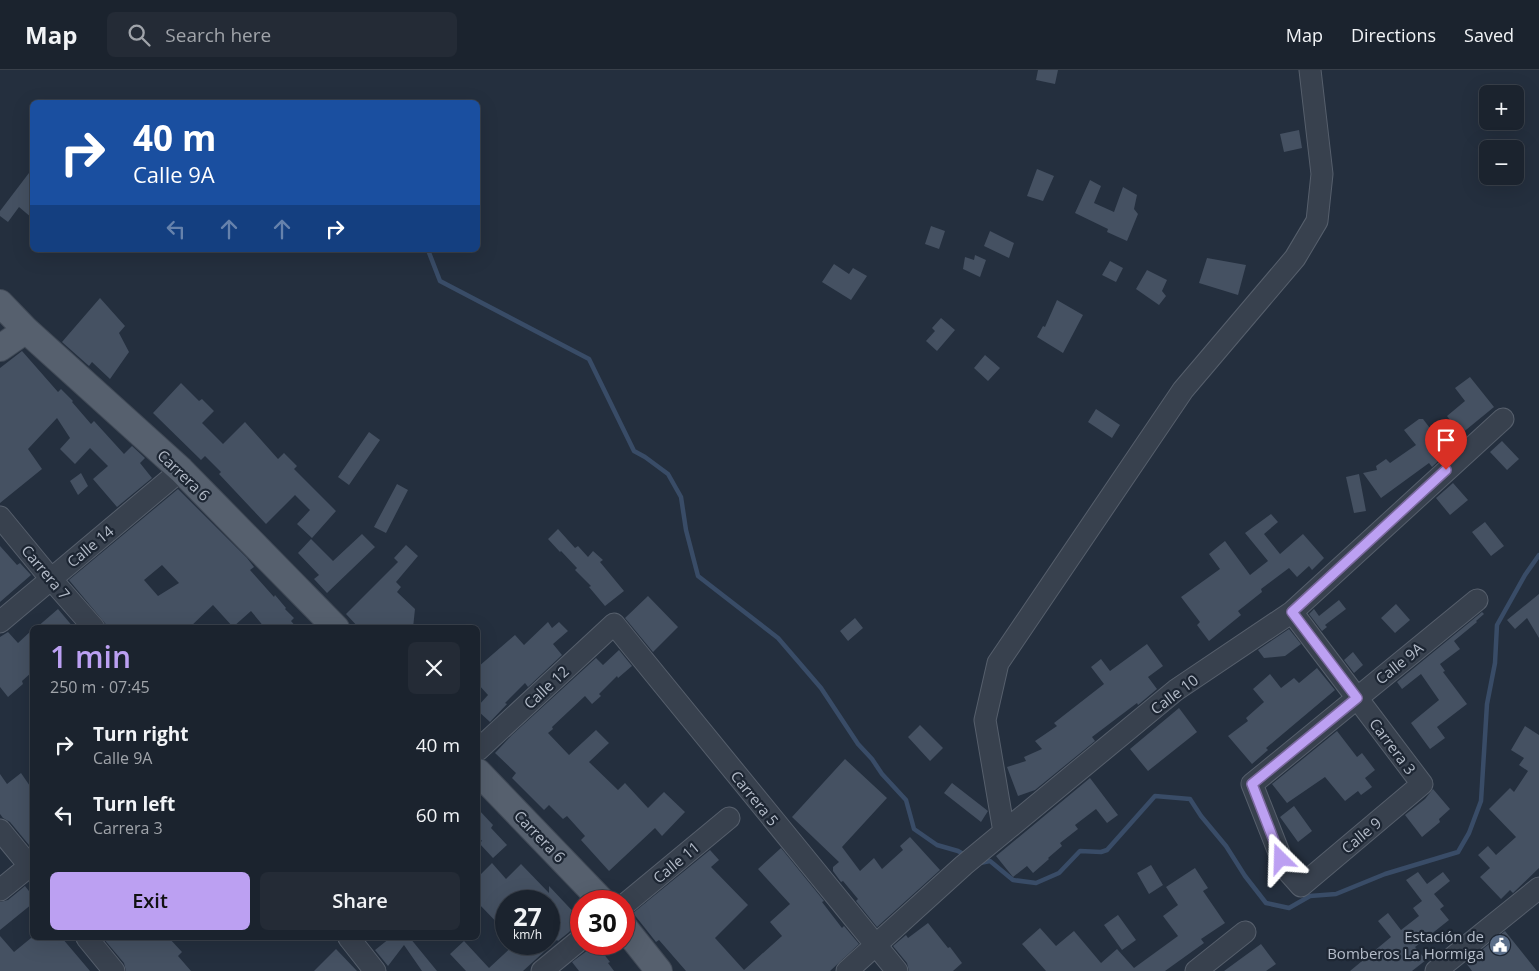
<!DOCTYPE html>
<html lang="en">
<head>
<meta charset="utf-8">
<style>
  :root { --surface:#1b232e; --page:#242b36; --text:#f1f3f6; --muted:#a0a4aa; --line:#39404a; --accent:#bca0f2 }
  body { margin:0; font-family:"Open Sans",sans-serif; background:var(--page); color:var(--text); height:100vh; display:flex; flex-direction:column; font-size:19px; white-space:nowrap }
  * { box-sizing:border-box; margin:0 }
  p { font-size:16px; color:var(--muted) }
  .icon { flex:none; width:28px; height:28px; fill:none; stroke:currentColor; stroke-width:2; stroke-linecap:round; stroke-linejoin:round }
  .map { position:relative; flex:1; overflow:hidden }
  .details { position:absolute; left:30px; top:555px; width:450px; height:315px; display:flex; flex-direction:column; background:var(--surface); border-radius:8px; box-shadow:0 5px 20px #0002,0 0 0 1px var(--line) }
  .details>* { flex:none }
  .hud { position:absolute; left:30px; top:30px; width:450px; height:152px; border-radius:8px; box-shadow:0 5px 20px #0002,0 0 0 1px var(--line); background:#1a4fa0; color:#fff; overflow:hidden }
  .tools { position:absolute; left:1479px; top:15px; display:grid; gap:10px }
  .tools a { display:grid; place-items:center; width:45px; height:45px; border-radius:8px; background:var(--surface); box-shadow:0 5px 20px #0002,0 0 0 1px var(--line); font-size:25px }
  .speed { position:absolute; left:495px; top:820px; display:flex; gap:10px; font-size:25px; font-weight:700; text-align:center }
  .speed>* { display:grid; place-content:center; width:65px; height:65px; border-radius:50%; background:var(--surface); box-shadow:0 5px 20px #0002,0 0 0 1px var(--line); line-height:1 }
  .speed small { font-size:12px; font-weight:400 }
  .speed .limit { border:8px solid #d22; background:#fff; color:#111 }
  .pin { position:absolute; display:grid; place-items:center; width:42px; height:42px; color:#fff; margin:-51px -21px; border-radius:50% 50% 50% 0; rotate:-45deg; box-shadow:0 0 5px #0007 }
  .pin .icon { rotate:45deg }
  .me { position:absolute; width:55px; margin:-28px; rotate:338deg; stroke-linejoin:round; filter:drop-shadow(0 0 4px #0008) }
  .turn { display:flex; align-items:center; gap:18px; height:105px; padding:0 20px; font-size:22px }
  .turn .icon { width:65px; height:65px; stroke-width:2.5 }
  .turn b { display:block; font-size:35px; line-height:42px }
  .lanes { display:flex; align-items:center; height:48px; padding:0 20px; background:#0003; justify-content:center; gap:25px; direction:ltr }
  .lanes .off { opacity:.35 }
  .round { display:grid; place-items:center; flex:none; width:52px; height:52px; border-radius:8px; background:var(--page) }
  .summary { display:flex; align-items:center; justify-content:space-between; height:85px; padding:0 20px }
  h1 { font-size:30px; font-weight:600; line-height:38px; color:var(--accent) }
  .primary-button { display:flex; gap:10px; margin-top:auto; padding:10px 20px }
  .primary-button a { flex:1; height:58px; border-radius:8px; background:var(--accent); color:#111; font-size:20px; font-weight:600; line-height:58px; text-align:center }
  .primary-button a+a { background:var(--page); color:var(--text) }
  ul { padding:0; list-style:none }
  li { display:flex; align-items:center; gap:15px; height:70px; padding:0 20px }
  li div { flex:1 }
  li b { display:block; font-size:19px }
  li em { font-style:normal }
  header { display:flex; align-items:center; gap:30px; box-sizing:border-box; height:70px; padding:0 25px; background:var(--surface); border-bottom:1px solid var(--line) }
  header strong { font-size:24px }
  nav { display:flex; gap:28px; margin-inline-start:auto; font-size:18px }
  .search { width:350px; height:45px; background:var(--page); display:flex; align-items:center; gap:12px; box-sizing:border-box; padding:0 18px; border-radius:8px; color:var(--muted); font-size:19px }
  .map>svg:first-child { display:block }
  .lines { fill:none; stroke-linecap:round; stroke-linejoin:round }
  .stream { stroke:#394c67; stroke-width:4.5 }
  .building { fill:#455162; fill-rule:evenodd }
  .minor-casing { stroke:#565f6c; stroke-width:23 }
  .major-casing { stroke:#414a57; stroke-width:28 }
  .minor { stroke:#38414e; stroke-width:21 }
  .major { stroke:#56606e; stroke-width:26 }
  .route-casing { stroke:#7a689d; stroke-width:12 }
  .route { stroke:#bca0f2; stroke-width:9 }
  .labels { text-anchor:middle; dominant-baseline:central; stroke-width:4.5; stroke-linejoin:round; paint-order:stroke }
  .street-label { font-size:15px; fill:#b4bcc9; stroke:#1d2633 }
  .poi-label { font-size:15px; fill:#b4bcc9; stroke:#1d2633; text-anchor:end }
</style>
</head>
<body>
<header>
<strong>Map</strong>
<div class="search"><svg class="icon" aria-label="search" viewBox="0 0 24 24"><circle cx="10" cy="10" r="6"/><path d="M15 15l6 6"/></svg>Search here</div>
<nav><a>Map</a><a>Directions</a><a>Saved</a></nav>
</header>
<div class="map">
<svg width="1539" height="901" viewBox="0 0 1539 901">
  <rect width="100%" height="100%" fill="#242f3e"/>
  <g class="lines">
    <path class="stream" d="M428 180 440 211 589 289 634 381 645 387 668 404 681 427 686 460 698 506 778 568 821 618 858 674 872 689 882 704 906 730 914 759 937 775 958 781 965 785
      M980 793 990 791 1013 810 1036 813 1059 803 1080 781 1101 782 1107 780 1155 726 1190 729 1201 746 1226 776 1245 806 1266 833 1289 838 1310 826 1336 824 1385 804 1458 782 1469 763 1481 731 1487 634 1495 593 1497 555 1525 505 1539 485"/>
  </g>
  <path class="building" d="M1038 0H1058L1055 14 1036 10Z
    M1299 60 1302 78 1284 82 1280 64Z
    M32 99V148L19 137 8 152 0 146V141Z
    M1037 99 1054 106 1043 131 1027 126Z
    M1090 110 1101 116 1094 133 1114 142 1123 117 1137 125 1134 139 1138 144 1127 171 1107 162 1108 159 1075 143Z
    M931 156 945 161 939 179 925 174Z
    M990 161 1014 173 1009 188 984 176Z
    M975 185 986 190 980 207 963 199 965 187 974 190Z
    M1207 188 1246 195 1238 225 1199 213Z
    M1110 191 1123 198 1116 212 1102 205Z
    M834 194 849 204 853 198 867 206 851 230 822 212Z
    M1147 200 1167 210 1162 221 1166 226 1159 235 1136 219Z
    M100 228 125 256 119 263 129 282 110 309 92 292 89 296 62 272Z
    M1057 230 1083 245 1063 283 1037 267 1043 256 1045 257Z
    M941 248 955 260 937 281 926 271 935 261 932 258Z
    M22 281 58 322 61 319 73 331 72 332 91 354 94 351 124 384 132 376 145 388 140 393 152 408 117 437 93 409 108 396 90 378 75 394 60 379 70 368 57 348 28 379 42 399 0 433V298Z
    M985 285 1000 298 988 311 974 298Z
    M1470 307 1494 337 1461 364 1447 346 1465 331 1455 318Z
    M181 313 199 331 202 329 214 341 202 353 223 374 245 352 278 389 284 383 297 396 294 399 336 441 312 468 297 454 310 440 295 425 266 454 219 404 221 402 205 386 201 390 153 343Z
    M1096 339 1120 355 1112 368 1088 352Z
    M1419 349H1423L1448 382 1432 397 1429 393 1381 428 1363 403 1377 400 1376 396 1386 389 1390 393 1416 375 1404 360Z
    M369 362 380 370 349 415 338 407Z
    M1502 371 1519 389 1507 400 1490 382Z
    M81 403 88 416 78 425 70 411Z
    M1359 404 1366 441 1354 443 1346 407Z
    M1453 413 1468 430 1450 445 1436 428Z
    M397 414 408 420 386 463 374 457Z
    M178 419 247 488 254 497 250 500 274 527 275 525 286 538 285 539 294 548 291 551 297 558H265L251 541 233 557 213 535 189 558H109L69 510ZM162 495 179 513 158 526 144 510Z
    M1271 444 1278 452 1264 464 1280 484 1303 464 1324 488 1312 500 1309 496 1297 507 1289 498 1261 519 1262 522 1238 541 1241 545 1209 571 1197 555 1200 552 1181 527 1220 499 1209 484 1225 471 1250 505 1268 491 1245 463Z
    M1485 452 1504 476 1491 486 1472 462Z
    M558 459 575 478 578 476 588 487 593 481 603 490 600 492 624 521 605 536 589 517 591 516 575 500 577 498 561 481 560 482 548 469Z
    M362 464 375 477 327 523 314 509 319 505 298 483 311 469 333 491Z
    M406 475 418 486 396 512 401 517 397 522 415 539 413 558H359L346 544 398 492 394 488Z
    M0 476 17 495 20 493 31 505 0 532Z
    M1539 524V568L1527 548 1515 559 1507 550Z
    M648 526 678 557 653 582 625 548Z
    M1339 530 1346 539 1325 555 1327 557 1322 561 1309 544 1314 539 1319 546Z
    M1396 534 1410 550 1395 563 1381 548Z
    M58 539 74 558H36Z
    M1482 542 1484 544 1476 551 1477 552 1454 571 1460 579 1440 594 1445 601 1443 602 1467 634 1437 657 1445 668 1430 679 1411 653 1439 630 1421 604 1402 619 1397 612Z
    M855 548 863 558 848 571 840 561Z
    M548 552 552 558 559 552 568 561 553 574 562 585 528 617 525 613 505 633 507 634 490 652 478 641V636L488 625 478 614V597L515 565 524 575Z
    M1289 559 1301 574 1285 586 1264 588 1258 580Z
    M32 560V602L22 611 23 614 8 627 0 617V567L8 562 18 573Z
    M1147 574 1163 596 1148 607 1157 619 1138 635 1137 633 1092 667 1095 671 1035 720 1018 726 1007 697 1026 691 1024 687 1042 679 1035 671 1057 656 1054 653 1104 614 1091 597 1101 589 1110 601Z
    M619 580 632 596 618 608 617 606 599 624 601 626 592 634 585 626 552 657 553 659 548 663 569 685 596 660 609 673 589 692 618 720 625 713 648 738 664 722 685 742 662 766 655 758 609 801 581 770 585 766 567 746 563 749 549 735 544 740 512 708 516 703 495 683 512 665 596 588 603 595Z
    M1353 582 1363 595 1354 603 1344 590Z
    M1317 598 1335 620 1266 678 1268 680 1252 694 1228 666 1248 651 1246 648 1264 632 1253 619 1270 604 1281 618 1294 608 1299 613Z
    M1179 638 1197 662 1148 701 1130 679Z
    M920 655 943 678 930 691 908 667Z
    M1525 656 1539 665V798L1513 823 1510 820 1501 829 1480 807 1490 798 1478 785 1488 776 1496 785 1516 767 1489 739 1510 718 1514 722 1528 701 1519 695 1524 688 1511 680Z
    M1337 661 1357 687 1362 683 1375 700 1365 708 1372 717 1361 725 1358 721 1345 731 1325 707 1287 733 1272 714Z
    M845 689 887 728 842 777 860 801 874 788 882 799 903 780 900 776 910 767 940 800 877 857 856 831 858 829 843 811 841 812 833 801V797L839 792 792 747Z
    M21 703 32 719V772L29 775 10 752 3 748 0 744V704L7 714Z
    M1090 708 1118 745 1107 753 1096 739 1075 755 1078 759 1060 773 1062 776 1048 788 1049 789 1033 803 1027 796 1013 807 996 786Z
    M952 713 988 741 981 752 944 723Z
    M1433 719 1450 739 1439 749 1440 752 1422 767 1405 745 1425 729Z
    M1294 736 1312 761 1298 772 1280 747Z
    M478 739 493 755 491 758 507 775 493 788 479 773 482 771 478 766Z
    M781 778 824 831 822 832 842 858 844 856 859 874 830 901H686L659 870 656 872 633 843 710 780 719 790 711 797 748 835 715 868 744 900 782 866 770 852 790 834 758 799Z
    M492 793 506 809 521 794 549 823V816L581 850 568 863 558 871 557 870 523 901H466L450 884 464 871 489 898 515 874H549V831H506V862L478 833V807Z
    M1151 795 1163 815 1149 824 1137 803Z
    M1195 798 1208 818 1203 821 1225 853 1201 869 1204 873 1165 901H1046L1022 874 1040 858 1056 876 1074 861 1101 893 1117 879 1134 898 1178 866 1163 846 1178 835 1166 817Z
    M1418 802 1427 814 1443 802 1450 811 1434 824 1444 836 1440 839 1449 850 1415 877 1426 890 1412 901H1350L1391 867 1378 851 1388 843 1401 860 1419 846 1413 838 1422 831 1406 810Z
    M25 816 32 825V834L0 860V832L8 830Z
    M1118 845 1136 870 1122 880 1104 855Z
    M928 853 948 878 950 877 962 893 953 901H909L907 893 893 876 906 865 908 868Z
    M1505 861 1537 901H1472L1466 893Z
    M0 866 14 882 31 868H62L90 901H0Z
    M103 868H169L182 882 178 886 191 901H126L124 893Z
    M390 868H410L437 901H422L404 875 388 896 375 880Z
    M596 874 610 892 608 893 614 901H579L572 892Z
    M1261 874 1276 894 1266 901H1224Z
    M336 879 357 901H314Z"/>
  <g class="lines">
    <g class="minor-casing">
      <path id="minor" d="M0 447 51 509 94 558
        M1292 542 1422 714 1301 816 1285 798 1252 714 1477 530
        M0 552 181 400
        M478 680 614 554 897 901
        M0 760 32 799
        M1004 762 985 650 998 593 1183 320 1295 188 1317 151 1322 104 1310 0
        M0 820 32 794
        M624 835 729 748
        M87 868 114 901
        M349 868 375 901
        M542 901 581 869
        M847 901 964 795 1176 620 1292 542 1503 349
        M1196 901 1245 862
        M1436 901 1539 818"/>
    </g>
    <g class="major-casing">
      <path id="major" d="M0 233 26 260 181 400 336 558
        M0 278 26 260
        M478 702 602 831
        M624 857 659 901"/>
    </g>
    <use href="#minor" class="minor"/>
    <use href="#major" class="major"/>
  </g>
  <g class="lines">
    <g class="route-casing">
      <path id="route" d="M1281 789 1252 714 1357 628 1292 542 1446 400"/>
    </g>
    <use href="#route" class="route"/>
  </g>
  <defs>
    <g id="civic-disc" transform="scale(1.125)"><circle r="9.5" fill="#5c6f8a" stroke="#1d2633"/><path d="M-.6-6.5H3V-4.5H.6V-3L4-1V1h2V6H-6V1h2V-1L-.6-3ZM-1.2 2.5V6h2.4V2.5Z" fill="#fff"/></g>
  </defs>
  <g fill-rule="evenodd">
    <use href="#civic-disc" x="1500" y="875"/>
  </g>
  <g class="labels">
    <g class="street-label">
      <text transform="translate(184 405) rotate(44)">Carrera 6</text>
      <text transform="translate(90 476) rotate(-40)">Calle 14</text>
      <text transform="translate(46 502) rotate(50)">Carrera 7</text>
      <text transform="translate(1399 593) rotate(-39)">Calle 9A</text>
      <text transform="translate(546 617) rotate(-43)">Calle 12</text>
      <text transform="translate(1174 624) rotate(-37)">Calle 10</text>
      <text transform="translate(1393 676) rotate(53)">Carrera 3</text>
      <text transform="translate(755 728) rotate(51)">Carrera 5</text>
      <text transform="translate(1361 765) rotate(-40)">Calle 9</text>
      <text transform="translate(540 766) rotate(46)">Carrera 6</text>
      <text transform="translate(676 792) rotate(-40)">Calle 11</text>
    </g>
    <g class="poi-label">
      <text x="1484" y="866">Estación de<tspan x="1484" dy="17">Bomberos La Hormiga</tspan></text>
    </g>
  </g>
</svg>
<div class="tools">
<a>+</a>
<a>−</a>
</div>
<div class="speed"><div>27<small>km/h</small></div><div class="limit">30</div></div>
<div class="pin" style="left:1446px;top:400px;background:#d93025"><svg class="icon" aria-label="arrive" viewBox="0 0 24 24"><path d="M6 21V4h12l-3 4 3 4H6"/></svg></div>
<svg class="me" style="left:1281px;top:789px" viewBox="-20 -20 40 40"><path d="M0-17L14 15 0 8-14 15z" fill="#bca0f2" stroke="#fff" stroke-width="4"/></svg>
<div class="hud">
<div class="turn"><svg class="icon" aria-label="right" viewBox="0 0 24 24"><path d="M7 20v-9h11M14 6l5 5-5 5"/></svg><div><b>40 m</b>Calle 9A</div></div>
<div class="lanes"><svg class="icon off" aria-label="left" viewBox="0 0 24 24"><path d="M17 20v-9H6M10 6l-5 5 5 5"/></svg><svg class="icon off" aria-label="ahead" viewBox="0 0 24 24"><path d="M12 20V5M6 11l6-6 6 6"/></svg><svg class="icon off" aria-label="ahead" viewBox="0 0 24 24"><path d="M12 20V5M6 11l6-6 6 6"/></svg><svg class="icon" aria-label="right" viewBox="0 0 24 24"><path d="M7 20v-9h11M14 6l5 5-5 5"/></svg></div>
</div>
<section class="details">
<div class="summary"><div><h1>1 min</h1><p>250 m · 07:45</p></div><a class="round"><svg class="icon" aria-label="close" viewBox="0 0 24 24"><path d="M6 6l12 12M18 6L6 18"/></svg></a></div>
<ul>
<li><svg class="icon" aria-label="right" viewBox="0 0 24 24"><path d="M7 20v-9h11M14 6l5 5-5 5"/></svg><div><b>Turn right</b><p>Calle 9A</p></div><em>40 m</em></li>
<li><svg class="icon" aria-label="left" viewBox="0 0 24 24"><path d="M17 20v-9H6M10 6l-5 5 5 5"/></svg><div><b>Turn left</b><p>Carrera 3</p></div><em>60 m</em></li>
</ul>
<div class="primary-button"><a>Exit</a><a>Share</a></div>
</section>
</div>
</body>
</html>
